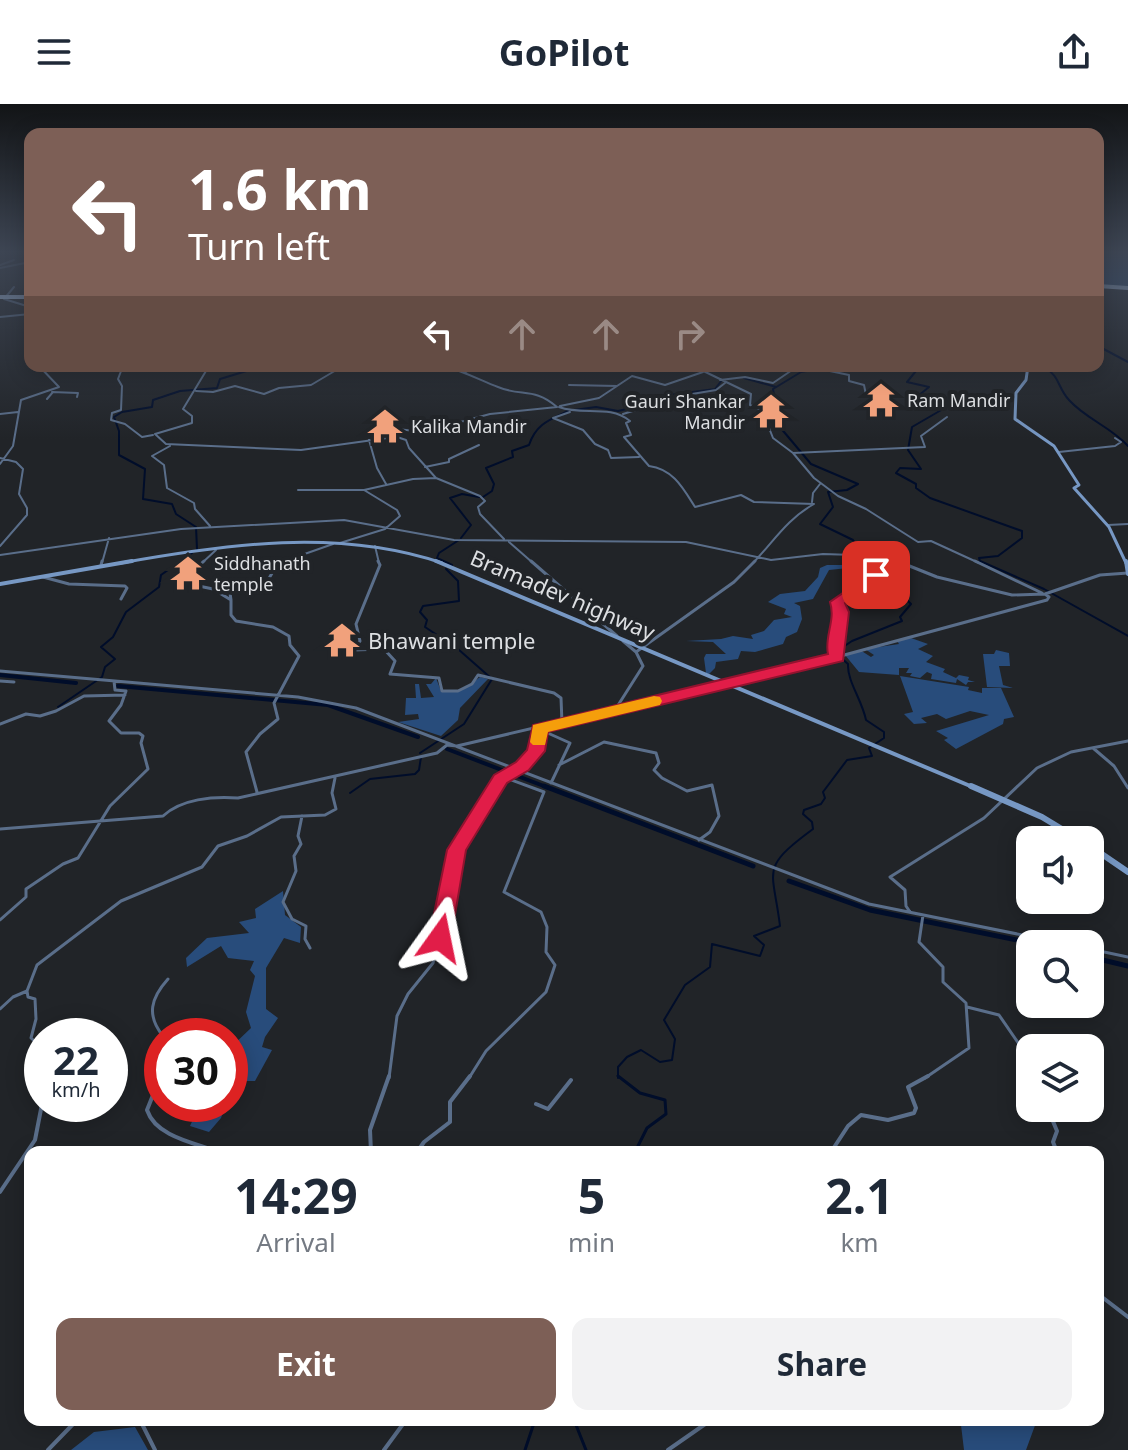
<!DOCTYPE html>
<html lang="en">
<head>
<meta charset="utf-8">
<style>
  :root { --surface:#fff; --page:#f2f2f3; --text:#1f2937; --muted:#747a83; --accent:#7d5f56 }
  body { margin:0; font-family:"Noto Sans",sans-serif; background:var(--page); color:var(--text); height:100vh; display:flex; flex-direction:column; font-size:30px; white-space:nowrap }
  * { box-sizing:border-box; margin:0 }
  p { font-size:26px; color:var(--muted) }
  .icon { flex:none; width:44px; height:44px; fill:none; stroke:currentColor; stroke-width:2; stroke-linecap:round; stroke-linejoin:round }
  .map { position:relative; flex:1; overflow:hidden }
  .side { position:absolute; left:24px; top:1042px; width:1080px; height:280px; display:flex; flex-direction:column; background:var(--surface); border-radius:16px; box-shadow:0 4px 20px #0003 }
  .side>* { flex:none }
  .top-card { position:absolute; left:24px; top:24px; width:1080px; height:244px; border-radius:16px; box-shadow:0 4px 20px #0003; background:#7d5f56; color:#fff; overflow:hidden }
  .controls { position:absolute; left:1016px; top:722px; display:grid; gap:16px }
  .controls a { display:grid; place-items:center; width:88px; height:88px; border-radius:16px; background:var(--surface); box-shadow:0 4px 20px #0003; font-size:40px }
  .speed { position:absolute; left:24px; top:914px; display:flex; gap:16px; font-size:40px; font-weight:700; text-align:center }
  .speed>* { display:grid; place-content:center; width:104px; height:104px; border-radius:50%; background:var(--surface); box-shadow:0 4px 20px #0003; line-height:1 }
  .speed small { font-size:20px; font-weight:400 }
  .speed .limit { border:12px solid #d22; background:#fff; color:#111 }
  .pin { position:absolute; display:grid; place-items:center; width:68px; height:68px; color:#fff; margin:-34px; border-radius:16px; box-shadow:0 4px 12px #0006 }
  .me { position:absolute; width:88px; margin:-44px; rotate:12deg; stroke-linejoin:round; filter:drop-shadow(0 0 6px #0008) }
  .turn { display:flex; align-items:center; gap:28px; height:168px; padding:0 32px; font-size:36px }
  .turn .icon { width:104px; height:104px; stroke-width:2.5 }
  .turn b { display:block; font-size:56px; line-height:68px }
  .lanes { display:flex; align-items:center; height:76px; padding:0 32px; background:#0003; justify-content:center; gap:40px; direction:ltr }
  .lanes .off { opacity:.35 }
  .eta { display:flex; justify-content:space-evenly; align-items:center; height:136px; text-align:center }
  .eta b { font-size:48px; font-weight:700; line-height:56px }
  .action { display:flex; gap:16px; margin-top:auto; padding:16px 32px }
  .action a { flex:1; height:92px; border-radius:16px; background:var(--accent); color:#fff; font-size:32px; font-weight:700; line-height:92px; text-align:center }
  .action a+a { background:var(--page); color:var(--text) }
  header { display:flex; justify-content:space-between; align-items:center; height:104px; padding:0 32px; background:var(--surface); font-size:36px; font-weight:700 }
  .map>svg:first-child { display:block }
  .green { fill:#284c7b }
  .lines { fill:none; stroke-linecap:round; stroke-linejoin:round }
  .stream-far1 { stroke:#000d2a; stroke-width:2 }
  .stream { stroke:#000d2a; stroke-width:3 }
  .canal-far1 { stroke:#000d2a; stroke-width:4 }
  .canal { stroke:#000d2a; stroke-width:5 }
  .street-far2 { stroke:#5a6e8a; stroke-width:2 }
  .street-far1 { stroke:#5a6e8a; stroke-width:3 }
  .street { stroke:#5a6e8a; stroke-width:4 }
  .secondary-far2 { stroke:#7798c4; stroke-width:3 }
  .secondary-far1 { stroke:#7798c4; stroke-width:4 }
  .secondary { stroke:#7798c4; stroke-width:6 }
  .highway { stroke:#b7d6ff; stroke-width:4 }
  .route { fill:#e11d48; stroke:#92132f; stroke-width:2 }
  .slow { fill:#f59e0b }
  .labels { text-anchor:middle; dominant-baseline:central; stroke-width:8; stroke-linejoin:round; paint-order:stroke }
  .far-poi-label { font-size:18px; fill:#dddfe2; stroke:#212428; text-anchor:start }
  .street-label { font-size:22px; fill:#dddfe2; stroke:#212428 }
  .poi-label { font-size:22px; fill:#dddfe2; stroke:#212428; text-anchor:start }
</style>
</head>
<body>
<header><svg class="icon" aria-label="menu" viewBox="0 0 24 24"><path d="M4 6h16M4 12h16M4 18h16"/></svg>GoPilot<svg class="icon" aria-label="share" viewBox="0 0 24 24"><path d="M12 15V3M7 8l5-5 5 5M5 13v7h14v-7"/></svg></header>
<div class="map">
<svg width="1128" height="1346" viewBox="0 0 1128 1346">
  <rect width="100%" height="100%" fill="#212428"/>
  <path class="green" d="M1098 147H1128V184L1098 182Z
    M862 453 858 463 829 466 813 495 794 499 800 502 802 515 797 528 786 533 783 540 755 548 741 547 738 555 716 558 715 564 709 570 706 569 704 554 706 550H726L713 538 686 537 721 535 733 532 753 535 751 531 764 527 774 516 792 513 784 510 786 505 768 498 780 490 805 487 818 473 820 464 827 461H853Z
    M911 534 928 540 918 545 933 552 926 558 945 565 943 568 956 574 959 571 969 573 968 576 975 578H968L966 581 957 575 956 579 931 575 932 570 927 568 920 574 910 572 912 569H906L909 564H899V571L859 568 845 551 860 546 871 553 874 551 865 545 899 540 897 537Z
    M996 546 1009 549 1010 562H999L1003 581 1013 584 987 583 983 550H994Z
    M900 572 969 583 968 586 982 589V584H1001L1014 613 1004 615 1003 620 956 645 944 636 948 634 936 627 989 611 970 607 946 615 937 610 921 614 927 619 914 620 904 610 913 608Z
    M480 573 488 575 460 604 458 616 441 632 398 618 419 615 418 610 405 611 406 594H416L415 580H419L421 594 434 593 426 580H431L436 574 441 587C461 589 465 585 480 573Z
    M283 787 285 811 301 823 300 839 284 834 266 864V905L278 914 265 933 262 943 272 946 255 977H236L230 991V944L251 924 246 908 255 872 250 866 254 857 228 854 221 842 187 863 186 854 207 834 249 829 239 818 256 814 255 805Z
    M200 1000H226L221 1014 209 1028 190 1022Z
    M965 1316H1037L1026 1346H964L961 1321Z
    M135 1323 148 1346H71L94 1328Z"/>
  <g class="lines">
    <path class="stream-far1" d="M1098 242 1128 258
      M835 262 801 268 773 285 779 322 811 360 858 380 847 386 828 388 833 403 820 420 853 436 865 452 881 463
      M920 262 907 278 929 283 918 292 943 305 912 323 908 346 921 365 900 364 896 369 916 380V384L930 394 1022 427V434L998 452 979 454 980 457 1044 485 1128 532
      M1043 262C1061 273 1057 283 1069 296 1086 315 1111 323 1128 342
      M744 274 776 283
      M574 306 596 303 618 307 640 302 655 293 715 285 722 276
      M483 393 492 387 494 380 486 364 513 353 512 347 529 341C536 320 549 316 568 307
      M461 434 471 421 450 394 462 390 479 393
      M197 445 196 423 176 410 172 400 143 395 145 365 119 351V327L114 313 122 308 152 303 153 296 180 287 217 284 220 275 263 262
      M452 461 437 454 439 449 459 436
      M837 547 852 537 902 517 900 513 911 500 899 488 887 467
      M58 603 102 573 105 563 115 555 101 543 113 533 126 508 159 483 161 471 192 449
      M420 649 464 620 492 575 458 545 425 523 427 516 420 508 423 502 459 497 458 477 446 465
      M350 689 370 675 415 670 419 666 421 653
      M618 974V963L627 953 641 946 660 958 672 956 675 935 664 916 685 881 710 863 712 840 760 852 764 841 754 832 780 822C773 764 759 765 813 725L812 718 803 710 804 706 821 700 825 694 823 688 847 656 872 652 869 644 884 634V628L866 616C862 596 847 577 848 560L839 552"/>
    <path class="stream" d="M618 972 640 989 665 996 666 1010 647 1024 635 1048
      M574 1316 586 1346
      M525 1346 535 1316"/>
    <path class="canal-far1" d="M0 571 76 579
      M118 582 328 601 418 633
      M447 645 549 684"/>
    <path class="canal" d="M544 682 753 762
      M789 777 870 806 1036 840
      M1090 853 1128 862"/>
    <path class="street-far2" d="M27 147 30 149
      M0 161 14 156
      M0 164 30 158
      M14 183 4 195 30 203
      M0 213 30 210
      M123 262 118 275 122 282 121 306 112 309 111 316 125 320 142 333 153 331
      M209 262 183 305 192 312V319L155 330 166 340 301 346 395 333
      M499 262H528
      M580 262H604
      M693 262 751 290 750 301 762 306 773 334 793 349 814 374 838 392 866 405 918 438 931 437 979 459
      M824 262 825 266 849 271V277L864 281 866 291
      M466 268 475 262
      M720 276 745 273 773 279 798 262
      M569 281 617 282
      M196 287 213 288 235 282 264 290 279 284 311 281 338 265 362 262
      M52 288 78 289 77 293
      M47 295 53 288
      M560 302 599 294 632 272 665 281 703 268
      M559 303C583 312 609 300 630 317L626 319 631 331 624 333 649 362C673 365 683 384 695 403L741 391 754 398 814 400C787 415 774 437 753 459
      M570 308 553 314 583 326 595 340 608 346 611 354 639 353
      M0 310 18 308
      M623 310 649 302 656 296 716 286 725 279
      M369 336 377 364 386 380
      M170 342 152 352 164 361 167 384 194 399 195 405 210 422
      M1059 348 1115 342 1121 338 1115 334
      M793 349 925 343 921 332 947 313
      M0 354 16 358 23 365 19 390 27 404V411L0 442
      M0 360 13 342 21 296 59 283 39 262
      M425 363 449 358V355L479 341
      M436 374 480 392 485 397 478 403 480 410 504 435
      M298 386H364
      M812 398 813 389 820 380
      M1108 421 1128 420
      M509 438 533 459
      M340 439 385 425 400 412 397 406 364 386 413 375 436 374 409 344 406 336 397 333 389 324 423 328 490 310 557 303C534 283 522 293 498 283 478 275 465 268 444 262
      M375 442 379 459
      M0 451 181 425 344 416 454 436 686 438 771 456 823 450 885 452 902 459
      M870 453 878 459
      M102 459 109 434
      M202 459 216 446
      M279 459 333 440"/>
    <path class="street-far1" d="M204 457 193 467 194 481 213 485 231 496V511L236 517 273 523 289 532 290 541 299 552 274 599 278 615 260 630 246 648 257 688
      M378 457 380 461 356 520 360 537 353 546 384 545 395 557 390 570 439 574 442 587H458L472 580 478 571 554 589 561 594 562 619
      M531 457 617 532
      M897 457 937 473 1012 491 1045 490 1100 471 1128 469
      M975 457 1042 489
      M101 461 102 457
      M43 473 69 480 125 482 127 484 121 495
      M231 496 230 489 268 476 278 459 285 457
      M636 548 734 478 755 457
      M837 553V498L888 466 875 457
      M0 567 298 593 356 604 869 800 1067 840
      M0 577 14 578
      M615 606 643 562 636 548 623 537
      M0 620 26 610 40 612 56 607 84 592 125 591
      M541 626 570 639 551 679
      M1093 644 1114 662 1128 684
      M559 661 604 638 656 649 659 659 654 666 662 674 687 687 712 681 719 712 710 728 699 736
      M302 712 298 732 301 740 294 752 296 767 283 798 292 815 306 822 305 835 310 844
      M0 725 163 712C181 695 213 692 238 694L437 649 447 641 457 642 837 553 1047 496 1049 493 1045 490
      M910 808 906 802 905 786 890 773 984 714 1037 664 1071 648 1128 637
      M923 811 919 838 943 863V878L966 899 969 944 925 974
      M0 816 26 793V785L63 760 78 754 110 702 148 665 141 639 143 632 139 629H121L109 617 121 601 126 587 115 586 114 577
      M1090 845 1128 853
      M27 887 28 893 35 895 36 915 31 934 42 944
      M967 903 999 911 1030 956
      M0 905 13 893 27 887 37 861 121 797 202 763 218 742 247 732 281 713 325 711 336 705 332 689 335 674
      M163 932C146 911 151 894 168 875
      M155 974 153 952 162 944
      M389 974 397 912 408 890 433 859 446 811 456 746 500 675 522 662 536 647 540 626
      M469 974 486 947 546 888 555 861 546 848 547 823 541 808 504 788 544 688 506 674"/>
    <path class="street" d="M154 972 157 981 147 1006C156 1033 195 1039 219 1048
      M42 975 37 993 42 1000
      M536 1000 548 1005 571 976
      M1053 1004 1052 1015 1057 1027 1053 1038 1057 1048
      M371 1048 370 1026 389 972
      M417 1048 424 1038 450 1018V998L470 972
      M831 1048 848 1022 861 1011 888 1016 914 1009 916 1004 908 983 928 972
      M0 1088 35 1036 42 1000
      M1098 1190 1128 1213
      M140 1316 155 1346
      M48 1346 77 1316
      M384 1346 406 1316
      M668 1346 711 1316"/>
    <path class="secondary-far2" d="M1028 262 1026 276 1016 289 1015 315 1054 342 1079 381 1074 384 1109 423 1126 459
      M121 459C227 440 338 424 442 459"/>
    <path class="secondary-far1" d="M436 457 975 684
      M1126 457 1128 470
      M0 480 132 457"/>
    <path class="secondary" d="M971 682 1042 713 1080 736
      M1090 742 1128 768"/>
    <path class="highway" d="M1098 182 1128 184
      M0 193H30"/>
  </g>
  <linearGradient id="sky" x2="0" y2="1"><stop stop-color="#121416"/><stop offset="0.44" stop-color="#3d4553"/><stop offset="1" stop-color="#3d4553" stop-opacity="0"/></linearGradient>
  <rect width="1128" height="335" fill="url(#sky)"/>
  <path class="route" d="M876 466 881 468V474L845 499 849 508 843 557 548 628 545 647 529 666 507 679 466 746 451 834 447 839H433L429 834 447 746 494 671 516 658 527 646 533 621 828 550C824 533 836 516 830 498Z"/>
  <path class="slow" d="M654 592 660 593 662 597 660 601 548 628 545 641H533L530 638 533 621Z"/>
  <defs>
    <g id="temple-bare" transform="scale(2.76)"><path d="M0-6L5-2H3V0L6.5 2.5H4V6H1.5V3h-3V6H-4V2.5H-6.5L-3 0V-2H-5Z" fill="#f1a17c" stroke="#212428" stroke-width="2.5" paint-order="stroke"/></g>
  </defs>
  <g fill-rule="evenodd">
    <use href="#temple-bare" x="881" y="296"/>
    <use href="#temple-bare" x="771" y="307"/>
    <use href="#temple-bare" x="385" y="322"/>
    <use href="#temple-bare" x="188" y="469"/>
    <use href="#temple-bare" x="342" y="536"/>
  </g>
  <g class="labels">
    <g class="far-poi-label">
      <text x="907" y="296">Ram Mandir</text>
      <text x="745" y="297" text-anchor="end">Gauri Shankar<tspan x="745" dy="21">Mandir</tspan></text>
      <text x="411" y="322">Kalika Mandir</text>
      <text x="214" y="459">Siddhanath<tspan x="214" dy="21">temple</tspan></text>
    </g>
    <g class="street-label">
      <text transform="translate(563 490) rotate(23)">Bramadev highway</text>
    </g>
    <g class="poi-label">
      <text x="368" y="536">Bhawani temple</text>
    </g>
  </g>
</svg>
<div class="controls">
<a><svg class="icon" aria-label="sound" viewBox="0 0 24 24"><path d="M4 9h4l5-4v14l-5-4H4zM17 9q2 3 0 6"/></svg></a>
<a><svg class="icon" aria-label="search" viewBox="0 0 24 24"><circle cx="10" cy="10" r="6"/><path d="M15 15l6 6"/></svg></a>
<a><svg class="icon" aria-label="layers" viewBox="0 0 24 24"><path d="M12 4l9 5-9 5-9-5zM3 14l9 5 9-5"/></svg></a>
</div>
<div class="speed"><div>22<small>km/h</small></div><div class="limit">30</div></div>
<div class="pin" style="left:876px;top:471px;background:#d93025"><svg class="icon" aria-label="arrive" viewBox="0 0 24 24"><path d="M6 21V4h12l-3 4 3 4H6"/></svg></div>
<svg class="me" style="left:440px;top:834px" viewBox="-20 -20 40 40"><path d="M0-17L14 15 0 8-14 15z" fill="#e11d48" stroke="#fff" stroke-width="4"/></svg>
<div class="top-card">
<div class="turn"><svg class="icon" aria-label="left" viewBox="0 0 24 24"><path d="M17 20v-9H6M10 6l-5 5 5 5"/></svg><div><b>1.6 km</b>Turn left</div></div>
<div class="lanes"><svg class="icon" aria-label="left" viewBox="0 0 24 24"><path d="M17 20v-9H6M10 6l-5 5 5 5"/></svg><svg class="icon off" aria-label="ahead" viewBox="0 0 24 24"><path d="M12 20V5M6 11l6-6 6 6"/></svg><svg class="icon off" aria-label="ahead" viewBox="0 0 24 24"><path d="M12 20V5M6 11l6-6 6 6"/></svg><svg class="icon off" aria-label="right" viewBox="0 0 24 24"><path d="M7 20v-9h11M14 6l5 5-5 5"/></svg></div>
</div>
<section class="side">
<div class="eta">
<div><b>14:29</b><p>Arrival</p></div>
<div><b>5</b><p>min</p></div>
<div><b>2.1</b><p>km</p></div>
</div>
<div class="action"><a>Exit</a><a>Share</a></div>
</section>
</div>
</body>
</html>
